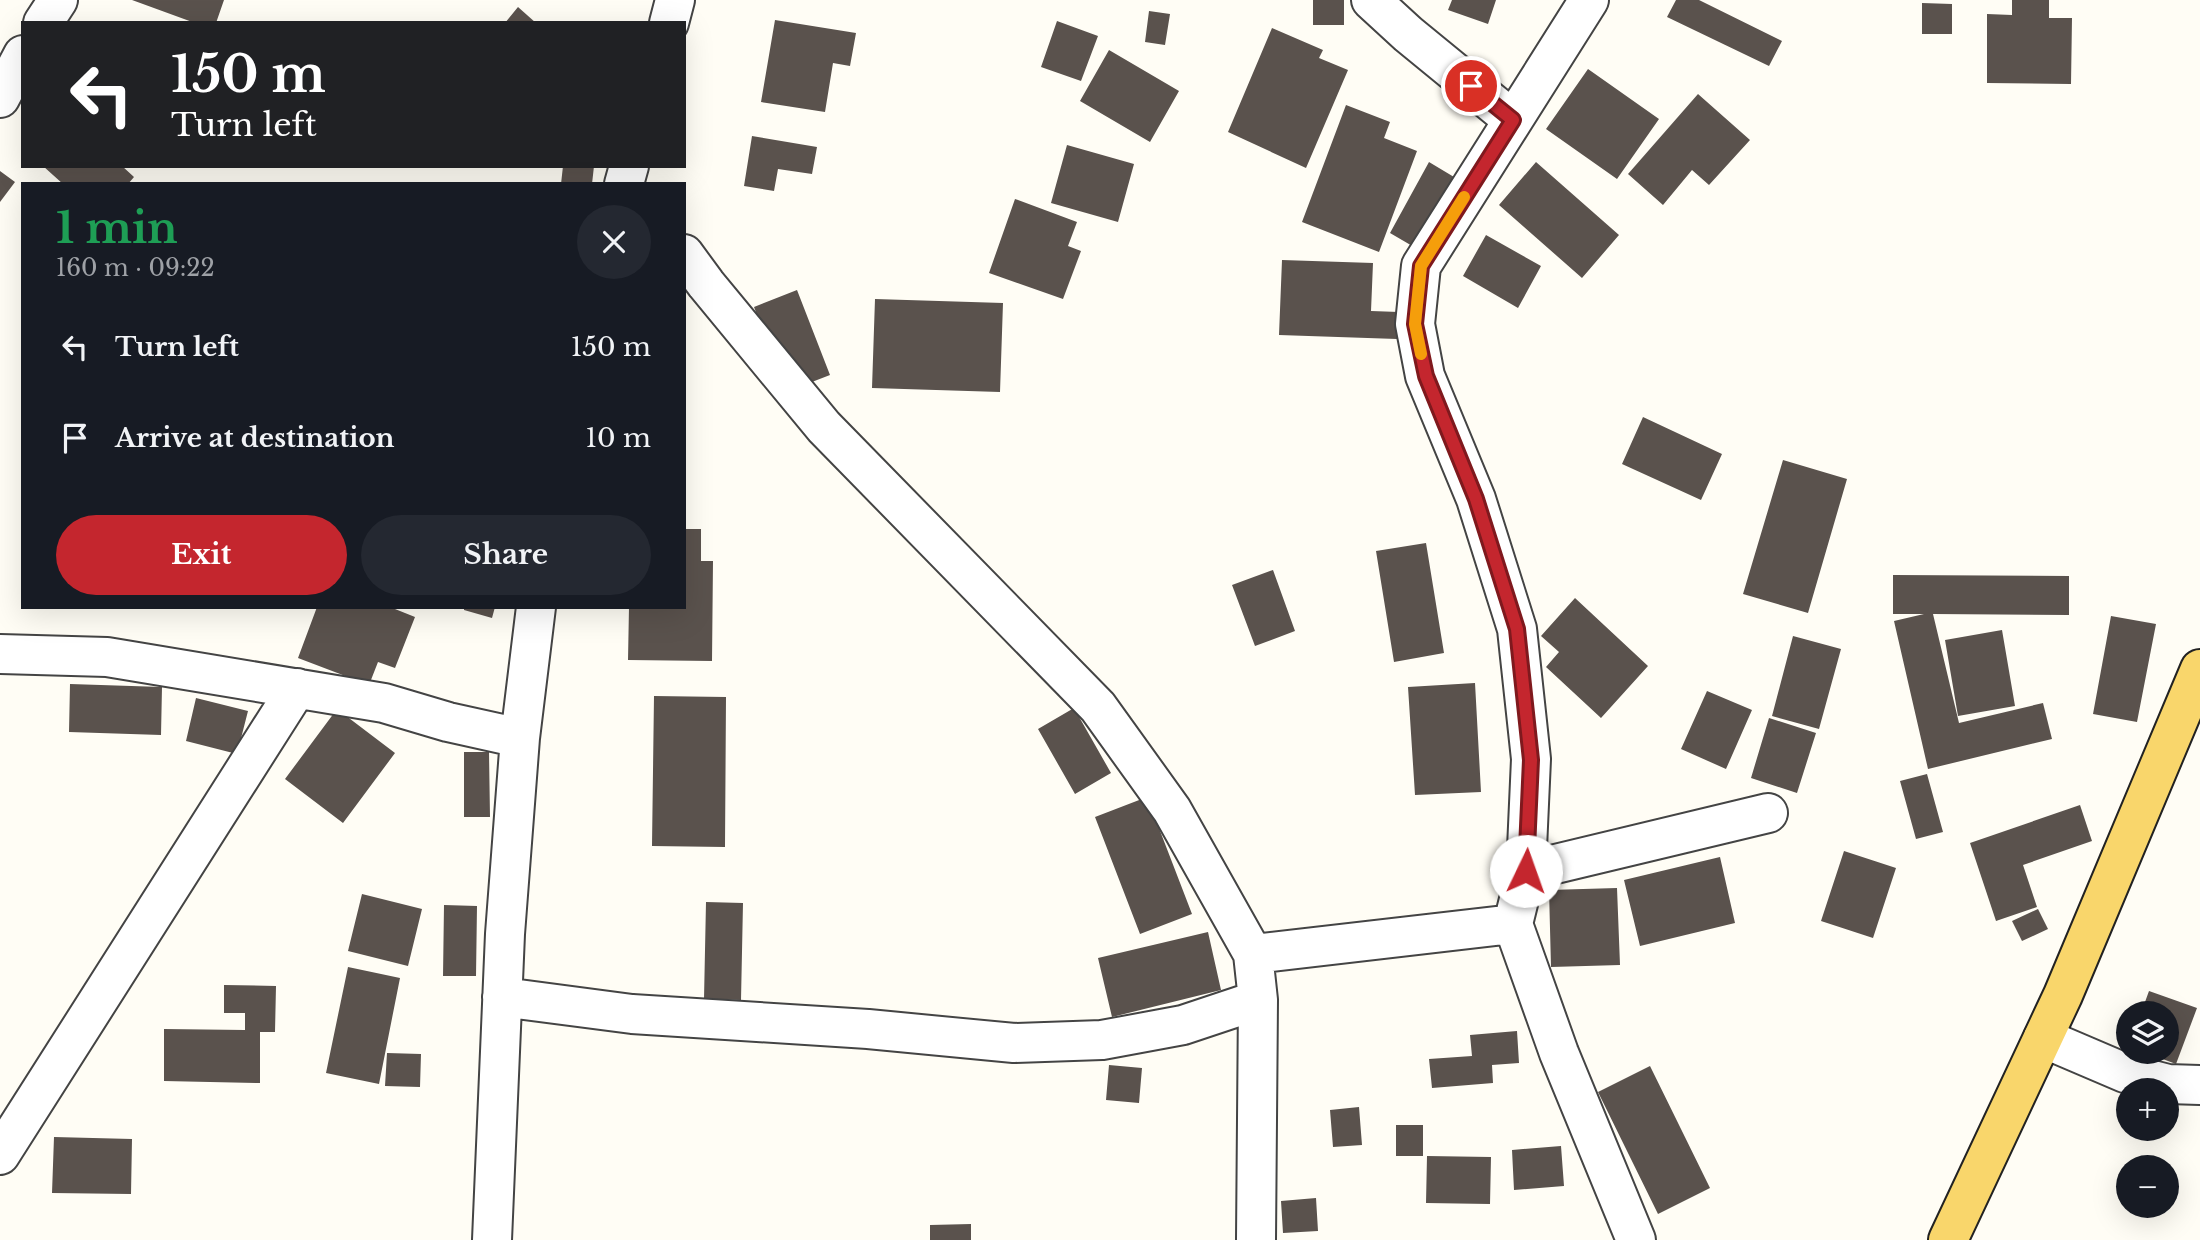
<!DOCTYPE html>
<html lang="en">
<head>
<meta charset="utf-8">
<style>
  :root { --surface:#171b24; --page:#242831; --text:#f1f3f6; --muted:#9ea1a6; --accent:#c4262e }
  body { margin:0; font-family:"Libre Baskerville",serif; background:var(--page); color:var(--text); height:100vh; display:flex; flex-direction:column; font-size:26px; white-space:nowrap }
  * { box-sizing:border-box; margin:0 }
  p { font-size:23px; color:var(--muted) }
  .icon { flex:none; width:38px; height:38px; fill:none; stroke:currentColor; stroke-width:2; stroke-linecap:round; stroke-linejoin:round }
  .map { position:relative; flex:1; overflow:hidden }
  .drawer { position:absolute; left:21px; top:182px; width:665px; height:427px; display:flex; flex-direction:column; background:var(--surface); border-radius:0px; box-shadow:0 7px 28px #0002 }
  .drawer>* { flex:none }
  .hud { position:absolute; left:21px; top:21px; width:665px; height:147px; border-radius:0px; box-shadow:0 7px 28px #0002; background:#202124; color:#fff; overflow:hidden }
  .fabs { position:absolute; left:2116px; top:1001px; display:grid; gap:14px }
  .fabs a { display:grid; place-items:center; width:63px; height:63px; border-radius:50%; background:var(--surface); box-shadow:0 7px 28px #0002; font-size:35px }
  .pin { position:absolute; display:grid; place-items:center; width:60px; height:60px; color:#fff; margin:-30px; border:4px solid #fff; border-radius:50%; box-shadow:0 2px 7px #0007 }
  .me { position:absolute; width:77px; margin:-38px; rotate:3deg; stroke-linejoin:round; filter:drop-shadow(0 0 5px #0008) }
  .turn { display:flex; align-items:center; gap:24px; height:147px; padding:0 35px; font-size:32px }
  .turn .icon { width:91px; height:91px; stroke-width:2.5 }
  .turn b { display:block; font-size:49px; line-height:60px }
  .round { display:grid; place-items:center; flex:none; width:74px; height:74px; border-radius:37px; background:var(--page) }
  .overview { display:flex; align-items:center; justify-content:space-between; height:119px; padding:0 35px }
  h1 { font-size:42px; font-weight:700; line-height:52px; color:#1e9e55 }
  .primary-button { display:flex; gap:14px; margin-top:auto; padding:14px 35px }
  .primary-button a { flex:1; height:80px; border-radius:42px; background:var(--accent); color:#fff; font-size:28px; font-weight:700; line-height:80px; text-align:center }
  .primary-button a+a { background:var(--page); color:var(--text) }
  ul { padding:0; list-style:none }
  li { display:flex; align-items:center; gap:21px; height:91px; padding:0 35px }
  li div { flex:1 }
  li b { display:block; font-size:26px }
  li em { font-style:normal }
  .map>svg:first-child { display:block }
  .building { fill:#5a524d }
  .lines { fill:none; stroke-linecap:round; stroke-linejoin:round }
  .minor-casing { stroke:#444; stroke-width:42 }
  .major-casing { stroke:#222; stroke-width:42 }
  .minor { stroke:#fff; stroke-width:38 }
  .major { stroke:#f9d66b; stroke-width:38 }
  .route-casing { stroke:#7f191e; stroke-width:18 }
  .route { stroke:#c4262e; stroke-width:12 }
  .slow { stroke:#f59e0b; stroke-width:12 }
</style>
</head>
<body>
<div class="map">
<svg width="2200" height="1240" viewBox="0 0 2200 1240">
  <rect width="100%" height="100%" fill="#fffdf5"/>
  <path class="building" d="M132 0H224L216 23H195Z
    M1313 0H1344V25H1313Z
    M1452 0H1496L1488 24 1448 10Z
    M1676 0H1699L1782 41 1769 66 1667 17Z
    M2012 0H2049V18H2072L2071 84 1987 83V14L2012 15Z
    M1922 3 1952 4V34H1922Z
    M518 7 536 23H505Z
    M1149 11 1170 14 1165 45 1145 42Z
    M775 20 856 33 850 66 833 63 825 112 761 102Z
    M1057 21 1098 36 1081 81 1041 67Z
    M1272 28 1323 50 1319 58 1348 70 1306 168 1228 132Z
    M1109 50 1179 91 1150 142 1080 101Z
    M1588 69 1659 119 1617 179 1546 129Z
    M1698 94 1750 140 1709 185 1692 170 1663 205 1628 174Z
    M1346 105 1390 122 1384 138 1417 151 1379 252 1302 222Z
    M752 136 817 147 812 174 778 169 774 191 744 186Z
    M1067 145 1134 164 1118 222 1051 203Z
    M1429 162 1454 177 1414 247 1390 233Z
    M1536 162 1619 235 1582 278 1499 205Z
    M43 166H122L134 177 128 184H63Z
    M563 166H594L592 184H561Z
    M0 171 15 182 0 202Z
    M1015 199 1077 222 1068 246 1081 251 1063 299 989 273Z
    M1486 235 1541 266 1518 308 1463 276Z
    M1282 260 1373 263 1371 311 1399 312 1397 339 1279 335Z
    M797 290 830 375 786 392 754 307Z
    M875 299 1003 303 1000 392 872 388Z
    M1643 417 1722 454 1701 500 1622 464Z
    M1783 460 1847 479 1808 613 1743 594Z
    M684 529H701V561H713L712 661 628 660 629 607H684Z
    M1426 543 1444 653 1394 662 1376 551Z
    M1273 570 1295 631 1255 646 1232 585Z
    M1893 575 2069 576V615L1933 614 1959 723 2043 703 2052 739 1928 769 1894 621 1924 614H1893Z
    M1575 598 1648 666 1601 718 1546 667 1559 652 1541 636Z
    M317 607H390L415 617 395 668 378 662 369 685 298 658Z
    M464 607H495L492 618 464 610Z
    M2111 616 2156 624 2137 722 2093 714Z
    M2002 630 2015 706 1958 716 1945 640Z
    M1793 636 1841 649 1819 729 1772 716Z
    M1475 683 1481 792 1415 795 1408 687Z
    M70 684 162 687 161 735 69 732Z
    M1707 691 1752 710 1726 769 1681 749Z
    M654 696 726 697 725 847 652 846Z
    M196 698 248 711 237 754 186 741Z
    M1074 708 1111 773 1075 794 1038 729Z
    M337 709 395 753 343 823 285 779Z
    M1769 718 1816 733 1797 793 1751 778Z
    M464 752H489L490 817H464Z
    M1927 774 1943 832 1916 839 1900 781Z
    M1147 797 1192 914 1140 934 1095 817Z
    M2080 805 2092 841 2023 865 2037 907 1996 921 1970 843Z
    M1844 851 1896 868 1873 938 1821 921Z
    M1720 857 1735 923 1640 946 1624 880Z
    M1617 888 1620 965 1551 967 1549 890Z
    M362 894 422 909 408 966 348 951Z
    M706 902 743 903 741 1000 704 999Z
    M444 905 477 906 476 976H443Z
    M2038 909 2048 929 2022 941 2012 921Z
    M1208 932 1221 990 1112 1017 1098 958Z
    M348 967 400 978 379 1084 326 1073Z
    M224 985 276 986 275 1032H260V1083L164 1081V1029L245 1030V1013H224Z
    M2149 991 2197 1008 2176 1064 2144 1052H2166V1013H2141Z
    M1517 1031 1519 1063 1492 1065 1493 1083 1432 1088 1429 1059 1472 1056 1470 1035Z
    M387 1053 421 1054 420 1087 385 1086Z
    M1109 1065 1142 1068 1139 1103 1106 1100Z
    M1650 1066 1710 1188 1658 1214 1598 1092Z
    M1359 1107 1362 1145 1333 1147 1330 1110Z
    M1396 1125H1423V1156H1396Z
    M54 1137 132 1139 131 1194 52 1193Z
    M1561 1146 1564 1186 1514 1190 1512 1150Z
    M1427 1156 1491 1157 1490 1204 1426 1203Z
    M1316 1198 1318 1231 1283 1233 1281 1201Z
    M971 1224V1240H930V1225Z"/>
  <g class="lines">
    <g class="minor-casing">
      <path id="minor" d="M1371 0 1408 34 1513 120
        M1589 0 1421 266 1415 324 1425 376 1476 499 1517 629 1531 759 1526 871 1513 924 1559 1053 1636 1240
        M43 23 58 0
        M669 23 675 0
        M0 98 23 55
        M624 184 629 166
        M684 254 706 284 824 427 1098 707 1172 810 1253 954 1513 924
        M0 654 107 657 384 703 448 722 520 738
        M1526 871 1768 813
        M502 997 632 1014 868 1029 1014 1043 1102 1040 1183 1025 1258 1000 1253 954
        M2043 1038 2125 1073 2168 1084 2200 1085
        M0 1155 297 688
        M492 1240 505 934 520 738 536 607
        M1256 1240 1258 1000"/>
    </g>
    <g class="major-casing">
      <path id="major" d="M1948 1240 2063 995 2200 669"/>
    </g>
    <use href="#minor" class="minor"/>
    <use href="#major" class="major"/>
  </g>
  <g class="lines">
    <g class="route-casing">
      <path id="route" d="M1471 86 1513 120 1421 266 1415 324 1426 376 1476 499 1517 629 1531 760 1526 871"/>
    </g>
    <use href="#route" class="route"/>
    <path class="slow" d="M1421 354 1415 324 1421 266 1464 197"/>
  </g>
</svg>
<div class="fabs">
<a><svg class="icon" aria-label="layers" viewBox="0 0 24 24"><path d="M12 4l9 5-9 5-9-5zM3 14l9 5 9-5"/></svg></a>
<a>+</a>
<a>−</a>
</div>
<div class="pin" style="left:1471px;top:86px;background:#d93025"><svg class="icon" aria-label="arrive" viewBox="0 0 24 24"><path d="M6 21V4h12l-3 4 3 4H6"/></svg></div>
<svg class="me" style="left:1526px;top:871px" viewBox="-20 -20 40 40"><circle r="19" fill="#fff"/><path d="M0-13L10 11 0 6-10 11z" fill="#c4262e"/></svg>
<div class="hud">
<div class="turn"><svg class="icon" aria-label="left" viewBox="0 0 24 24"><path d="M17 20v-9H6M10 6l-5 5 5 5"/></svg><div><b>150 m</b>Turn left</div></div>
</div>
<section class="drawer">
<div class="overview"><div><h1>1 min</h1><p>160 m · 09:22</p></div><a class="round"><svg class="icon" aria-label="close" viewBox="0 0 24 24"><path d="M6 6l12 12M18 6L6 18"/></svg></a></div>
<ul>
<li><svg class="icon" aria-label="left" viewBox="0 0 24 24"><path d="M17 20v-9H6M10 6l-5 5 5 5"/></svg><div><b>Turn left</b></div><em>150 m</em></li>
<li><svg class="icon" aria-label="arrive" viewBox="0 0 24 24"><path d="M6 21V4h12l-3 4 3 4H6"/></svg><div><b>Arrive at destination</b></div><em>10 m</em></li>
</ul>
<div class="primary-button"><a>Exit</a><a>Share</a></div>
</section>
</div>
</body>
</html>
